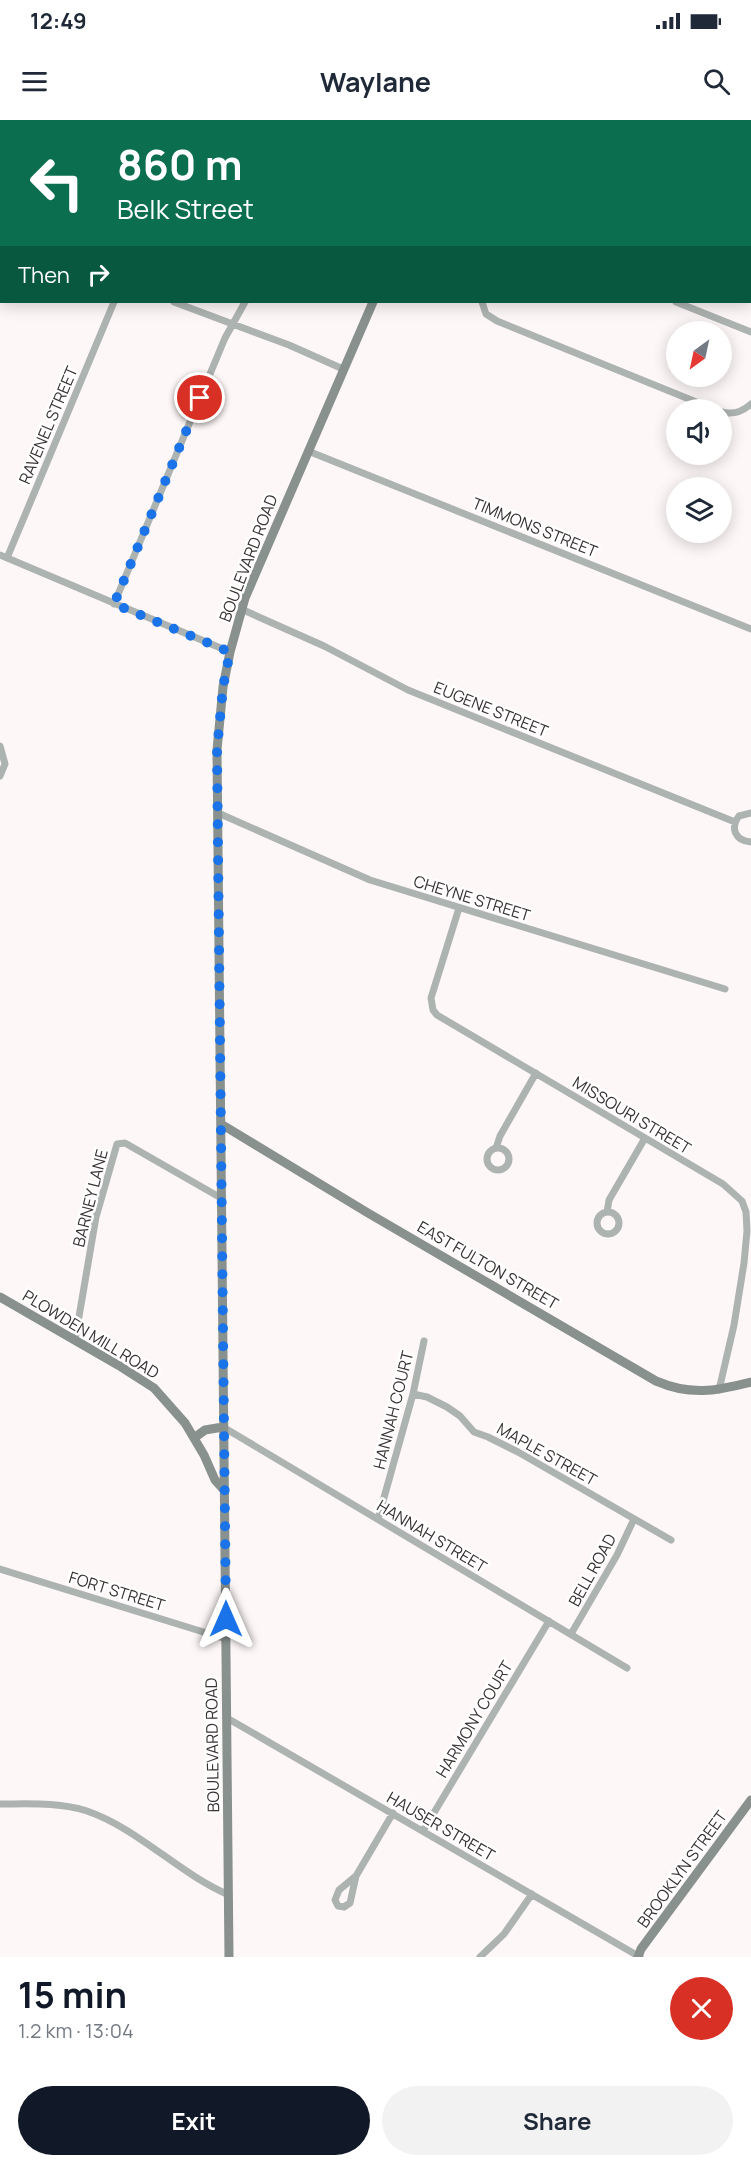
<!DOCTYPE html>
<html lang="en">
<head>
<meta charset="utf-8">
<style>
  :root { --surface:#fff; --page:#f2f2f3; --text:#1f2937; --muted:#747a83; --accent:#111827 }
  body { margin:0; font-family:Manrope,sans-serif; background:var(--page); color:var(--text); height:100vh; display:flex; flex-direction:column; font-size:22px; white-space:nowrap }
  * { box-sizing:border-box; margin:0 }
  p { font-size:20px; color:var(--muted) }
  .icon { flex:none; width:33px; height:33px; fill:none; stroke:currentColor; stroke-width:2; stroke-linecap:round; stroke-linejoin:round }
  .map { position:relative; height:1837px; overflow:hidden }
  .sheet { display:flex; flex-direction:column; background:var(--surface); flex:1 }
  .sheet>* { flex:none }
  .hud { position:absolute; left:0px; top:0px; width:752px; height:183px; box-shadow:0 3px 15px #0003; background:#0b6e4f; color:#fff; overflow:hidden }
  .needle { width:39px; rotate:213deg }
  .fabs { position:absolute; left:666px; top:201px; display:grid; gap:12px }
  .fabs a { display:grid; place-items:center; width:66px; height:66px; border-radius:50%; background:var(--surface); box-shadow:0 3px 15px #0003; font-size:30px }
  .pin { position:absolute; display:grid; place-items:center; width:51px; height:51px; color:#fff; margin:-26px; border:3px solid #fff; border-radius:50%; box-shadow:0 2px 6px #0007 }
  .me { position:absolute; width:66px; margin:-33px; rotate:0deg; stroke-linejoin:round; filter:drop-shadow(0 0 4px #0008) }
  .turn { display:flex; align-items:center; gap:21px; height:126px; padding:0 18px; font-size:27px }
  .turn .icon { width:78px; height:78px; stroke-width:2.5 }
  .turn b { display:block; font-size:42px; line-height:51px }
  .then { display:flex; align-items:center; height:57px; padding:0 18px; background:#0003; gap:12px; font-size:22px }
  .round { display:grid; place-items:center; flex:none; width:63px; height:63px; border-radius:32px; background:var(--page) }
  .headline { display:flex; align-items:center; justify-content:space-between; height:102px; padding:0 18px }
  h1 { font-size:36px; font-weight:700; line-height:45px; color:var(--accent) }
  .cta { display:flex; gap:12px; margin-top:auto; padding:12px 18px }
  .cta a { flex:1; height:69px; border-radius:36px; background:var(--accent); color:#fff; font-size:24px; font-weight:700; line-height:69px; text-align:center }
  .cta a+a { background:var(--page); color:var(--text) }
  .status { display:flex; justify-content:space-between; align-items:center; height:42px; padding:0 30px; background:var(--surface); direction:ltr }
  .status svg { height:16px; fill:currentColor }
  header { display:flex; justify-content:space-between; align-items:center; height:78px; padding:0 18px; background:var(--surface); font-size:27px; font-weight:700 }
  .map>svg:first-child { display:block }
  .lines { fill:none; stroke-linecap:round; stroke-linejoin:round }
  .street { stroke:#adb3b1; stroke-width:7 }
  .secondary { stroke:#88918e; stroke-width:9 }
  .route { stroke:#1a73e8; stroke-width:10; stroke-dasharray:0 18 }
  .labels { text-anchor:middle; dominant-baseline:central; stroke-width:5; stroke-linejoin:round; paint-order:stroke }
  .street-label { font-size:16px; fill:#383232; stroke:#fff }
</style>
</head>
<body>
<div class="status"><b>12:49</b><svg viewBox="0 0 49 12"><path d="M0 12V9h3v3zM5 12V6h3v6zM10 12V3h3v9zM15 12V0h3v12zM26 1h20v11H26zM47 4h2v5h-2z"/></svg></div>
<header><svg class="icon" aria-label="menu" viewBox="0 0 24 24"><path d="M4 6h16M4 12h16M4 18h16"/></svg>Waylane<svg class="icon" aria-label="search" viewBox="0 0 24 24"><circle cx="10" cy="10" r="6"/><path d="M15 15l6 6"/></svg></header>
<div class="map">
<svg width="751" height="1837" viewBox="0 0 751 1837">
  <rect width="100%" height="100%" fill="#fef7f7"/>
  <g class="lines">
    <path class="street" d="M370 0 376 2
      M724 0 728 2
      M323 2 324 0
      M558 2V0
      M750 11H751
      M174 182 289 225 343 249
      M482 182 486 194 497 201 716 290
      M676 182 751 212
      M722 292C733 295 742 292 751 284
      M308 331 751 509
      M0 435 230 532
      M7 438 114 182
      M114 484 225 218 245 182
      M241 489 324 526 408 570 735 702
      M0 626 5 644 0 656
      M218 693 370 760 725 869
      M751 693 739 696C730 708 735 721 751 722
      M459 788 431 878 433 890 437 895 723 1064 742 1081 746 1092 747 1111 744 1143 734 1205 719 1270
      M496 1028 500 1016 536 953
      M487 1039a11 11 0 1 1 22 0a11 11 0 1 1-22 0Z
      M607 1092 609 1080 645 1018
      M597 1103a11 11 0 1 1 22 0a11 11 0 1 1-22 0Z
      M75 1220 96 1097 117 1024 125 1023 221 1078
      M413 1274 427 1277 447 1287 460 1296 474 1312 488 1317 518 1332 671 1420
      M223 1307 627 1548
      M378 1399 413 1274 424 1221
      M0 1449 226 1519
      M571 1514 617 1435 634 1399
      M227 1598 640 1837
      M0 1684C29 1684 59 1682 87 1691 139 1709 178 1753 229 1775
      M423 1711 549 1501
      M356 1756 350 1783 344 1787 338 1786 335 1780 339 1770Z
      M356 1756 393 1693
      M480 1837 504 1814 532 1774"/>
    <path class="secondary" d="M452 2V0
      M221 1004 368 1093 656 1261C691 1276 715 1271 751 1262
      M0 1177 118 1245 154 1268 185 1303 204 1335 215 1360 224 1370
      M194 1318 205 1310 223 1307
      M229 1837 217 630 223 567 230 532 245 478 373 182
      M638 1837 641 1829 751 1680"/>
  </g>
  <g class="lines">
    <path class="route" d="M200 278 114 484 230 532 223 567 217 630 226 1499"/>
  </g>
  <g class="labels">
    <g class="street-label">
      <text transform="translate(48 305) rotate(-67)">RAVENEL STREET</text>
      <text transform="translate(535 407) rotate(22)">TIMMONS STREET</text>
      <text transform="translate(248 438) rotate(-69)">BOULEVARD ROAD</text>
      <text transform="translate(491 589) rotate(22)">EUGENE STREET</text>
      <text transform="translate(472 778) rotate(17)">CHEYNE STREET</text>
      <text transform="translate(632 995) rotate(31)">MISSOURI STREET</text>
      <text transform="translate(90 1078) rotate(-76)">BARNEY LANE</text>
      <text transform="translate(488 1145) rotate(30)">EAST FULTON STREET</text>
      <text transform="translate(91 1214) rotate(31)">PLOWDEN MILL ROAD</text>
      <text transform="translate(393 1290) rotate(-76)">HANNAH COURT</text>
      <text transform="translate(547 1334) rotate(29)">MAPLE STREET</text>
      <text transform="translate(432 1416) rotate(31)">HANNAH STREET</text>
      <text transform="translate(592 1450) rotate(-61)">BELL ROAD</text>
      <text transform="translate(117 1471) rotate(17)">FORT STREET</text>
      <text transform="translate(474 1599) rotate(-59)">HARMONY COURT</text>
      <text transform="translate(212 1625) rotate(-91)">BOULEVARD ROAD</text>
      <text transform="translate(441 1706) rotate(30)">HAUSER STREET</text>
      <text transform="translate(682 1749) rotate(-54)">BROOKLYN STREET</text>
    </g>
  </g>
</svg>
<div class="fabs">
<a><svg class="needle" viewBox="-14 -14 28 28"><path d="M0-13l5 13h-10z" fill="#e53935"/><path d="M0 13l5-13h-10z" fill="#747a83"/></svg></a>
<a><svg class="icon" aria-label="sound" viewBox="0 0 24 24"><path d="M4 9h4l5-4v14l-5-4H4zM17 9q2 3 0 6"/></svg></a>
<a><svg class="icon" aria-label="layers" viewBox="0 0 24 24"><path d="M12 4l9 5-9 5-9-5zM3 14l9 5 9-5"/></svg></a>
</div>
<div class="pin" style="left:200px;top:278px;background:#d93025"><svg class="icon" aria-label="arrive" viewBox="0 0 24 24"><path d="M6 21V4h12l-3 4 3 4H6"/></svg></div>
<svg class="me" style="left:226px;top:1499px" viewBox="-20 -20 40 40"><path d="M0-17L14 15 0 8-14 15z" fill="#1a73e8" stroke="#fff" stroke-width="4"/></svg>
<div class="hud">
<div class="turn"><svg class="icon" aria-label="left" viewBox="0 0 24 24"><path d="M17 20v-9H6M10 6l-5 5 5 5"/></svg><div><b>860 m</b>Belk Street</div></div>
<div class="then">Then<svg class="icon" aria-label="right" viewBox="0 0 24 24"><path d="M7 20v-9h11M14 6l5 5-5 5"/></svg></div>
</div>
</div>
<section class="sheet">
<div class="headline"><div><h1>15 min</h1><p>1.2 km · 13:04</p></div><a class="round" style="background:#d93025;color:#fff"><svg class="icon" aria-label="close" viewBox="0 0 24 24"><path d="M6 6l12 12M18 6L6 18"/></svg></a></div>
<div class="cta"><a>Exit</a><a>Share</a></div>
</section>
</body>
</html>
